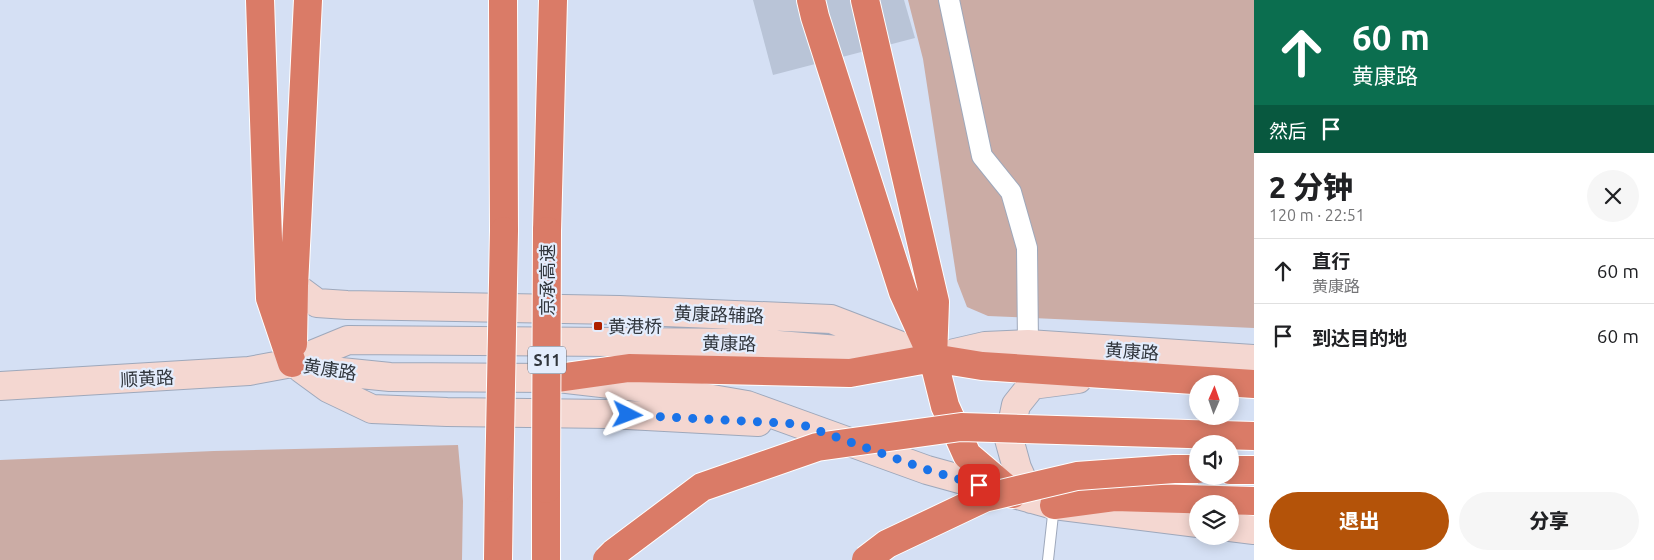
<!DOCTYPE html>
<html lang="zh">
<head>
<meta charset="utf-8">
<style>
  :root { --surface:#fff; --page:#f6f6f6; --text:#202124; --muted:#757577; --line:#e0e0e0; --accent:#b45309 }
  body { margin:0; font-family:Ubuntu,"Noto Sans SC",sans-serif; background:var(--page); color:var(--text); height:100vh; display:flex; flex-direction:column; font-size:19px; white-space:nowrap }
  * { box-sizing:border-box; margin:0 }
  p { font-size:16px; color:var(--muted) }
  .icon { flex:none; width:28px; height:28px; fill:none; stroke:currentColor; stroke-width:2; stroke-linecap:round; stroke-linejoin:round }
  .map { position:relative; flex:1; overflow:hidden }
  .panel { display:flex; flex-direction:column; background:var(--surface); width:400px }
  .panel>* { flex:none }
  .top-card { background:#0b6e4f; color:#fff; overflow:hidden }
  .needle { width:32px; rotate:2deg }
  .tools { position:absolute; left:1189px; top:375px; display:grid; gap:10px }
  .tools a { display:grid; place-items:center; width:50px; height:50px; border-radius:50%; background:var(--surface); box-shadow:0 2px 12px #0003; font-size:25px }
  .pin { position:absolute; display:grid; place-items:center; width:42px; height:42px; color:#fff; margin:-21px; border-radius:10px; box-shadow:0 2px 8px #0006 }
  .me { position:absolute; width:55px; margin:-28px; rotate:93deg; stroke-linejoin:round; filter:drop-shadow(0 0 4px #0008) }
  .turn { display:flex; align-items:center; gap:18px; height:105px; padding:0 15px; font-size:22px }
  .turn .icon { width:65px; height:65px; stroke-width:2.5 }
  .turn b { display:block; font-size:35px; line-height:42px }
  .then { display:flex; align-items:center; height:48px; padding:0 15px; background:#0003; gap:10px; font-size:19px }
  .round { display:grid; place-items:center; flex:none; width:52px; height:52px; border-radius:26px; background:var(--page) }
  .head { display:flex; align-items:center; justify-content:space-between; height:85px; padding:0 15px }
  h1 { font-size:30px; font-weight:800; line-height:38px }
  .cta { display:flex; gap:10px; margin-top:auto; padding:10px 15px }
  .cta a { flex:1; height:58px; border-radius:30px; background:var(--accent); color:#fff; font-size:20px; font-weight:800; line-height:58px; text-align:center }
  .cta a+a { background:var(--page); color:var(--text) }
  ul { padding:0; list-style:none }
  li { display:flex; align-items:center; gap:15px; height:65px; padding:0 15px; border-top:1px solid var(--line) }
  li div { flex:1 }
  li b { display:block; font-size:19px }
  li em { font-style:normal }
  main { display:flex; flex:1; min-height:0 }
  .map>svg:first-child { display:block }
  .green { fill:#cbaca5 }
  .building { fill:#b9c4d7 }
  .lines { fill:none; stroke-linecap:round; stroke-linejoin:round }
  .lane-casing { stroke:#9ea8bb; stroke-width:12 }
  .street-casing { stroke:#9ea8bb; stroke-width:22 }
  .secondary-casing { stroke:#9ea8bb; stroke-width:30 }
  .highway-casing { stroke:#fff; stroke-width:30 }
  .lane { stroke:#fff; stroke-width:10 }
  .street { stroke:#fff; stroke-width:20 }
  .secondary { stroke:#f4d7d1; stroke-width:28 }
  .highway { stroke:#da7b67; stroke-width:28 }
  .highway-bridge-casing { stroke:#fff; stroke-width:30; stroke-linecap:butt }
  .highway-bridge { stroke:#da7b67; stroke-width:28 }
  .route { stroke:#1a73e8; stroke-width:9; stroke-dasharray:0 16.2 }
  .poi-dot { fill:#ae2100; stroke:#e4edfd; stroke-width:2 }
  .labels { text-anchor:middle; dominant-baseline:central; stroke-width:4.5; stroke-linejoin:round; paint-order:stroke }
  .shield { fill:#e4edfd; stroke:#676d77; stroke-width:1 }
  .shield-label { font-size:16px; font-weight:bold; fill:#31363d }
  .street-label { font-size:18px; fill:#31363d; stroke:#e4edfd }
  .poi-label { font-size:18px; fill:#31363d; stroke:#e4edfd; text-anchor:start }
</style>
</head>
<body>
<main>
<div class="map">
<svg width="1254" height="560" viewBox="0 0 1254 560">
  <rect width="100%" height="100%" fill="#d5e0f4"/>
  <path class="green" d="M908 0H1254V328L988 316 967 307 957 281 923 59Z
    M458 445 463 501 462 560H0V460L214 451Z"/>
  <path class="building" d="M753 0H904L915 38 773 75Z"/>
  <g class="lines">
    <g class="lane-casing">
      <path id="lane" d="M1048 560 1054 506"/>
    </g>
    <g class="street-casing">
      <path id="street" d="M949 0 982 156 1011 192 1027 248 1028 344"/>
    </g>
    <g class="secondary-casing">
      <path id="secondary" d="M294 286 317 303 347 305 619 310 831 319 904 347
        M292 363 331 371 390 377 558 378 654 389 747 405 927 470 1054 505 1198 523
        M302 369 328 388 372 409 447 412 609 414 758 422
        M0 386 249 371 292 363 348 340 756 343 933 358 985 346 1028 344 1254 359
        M1031 499 1017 468 1009 439 1016 405 1032 385 1078 379
        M1230 527 1254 530"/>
    </g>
    <g class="highway-casing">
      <path id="highway" d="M260 0 270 298 292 363
        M503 0 504 231
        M811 0 815 17 903 292 933 358 945 406 967 455 1013 494
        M547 231 553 0
        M293 344 294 286 308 0
        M933 358 982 366 1254 384
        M558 378 629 368 850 373 933 358 935 302 865 0
        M1230 470H1254
        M1054 505 1114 497 1254 501
        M498 560 499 488
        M546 560V489"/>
    </g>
    <use href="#lane" class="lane"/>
    <use href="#street" class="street"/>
    <use href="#secondary" class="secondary"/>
    <use href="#highway" class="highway"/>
    <g class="highway-bridge-casing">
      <path id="highway-bridge" d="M499 488 504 231
        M546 489 547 231
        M607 560 614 553 702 487 817 447 961 427 1254 436
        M866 560 887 544 984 498 1077 476 1174 469H1198"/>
    </g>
    <use href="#highway-bridge" class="highway-bridge"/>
  </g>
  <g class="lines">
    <path class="route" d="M628 415 800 424 928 470 979 485"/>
  </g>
  <rect class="poi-dot" x="593" y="321" width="10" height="10" rx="2.5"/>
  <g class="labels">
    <rect class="shield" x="528" y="346.5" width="38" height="27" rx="4"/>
    <g class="shield-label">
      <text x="547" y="360">S11</text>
    </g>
    <g class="street-label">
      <text transform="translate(547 280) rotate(-90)">京承高速</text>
      <text transform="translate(719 314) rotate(2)">黄康路辅路</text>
      <text transform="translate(729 343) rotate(1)">黄康路</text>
      <text transform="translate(1132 351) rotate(4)">黄康路</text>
      <text transform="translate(330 369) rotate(9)">黄康路</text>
      <text transform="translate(147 378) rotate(-3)">顺黄路</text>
    </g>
    <g class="poi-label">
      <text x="608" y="326">黄港桥</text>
    </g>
  </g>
</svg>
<div class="tools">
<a><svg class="needle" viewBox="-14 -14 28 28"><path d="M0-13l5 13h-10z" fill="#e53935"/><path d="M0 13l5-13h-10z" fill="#757577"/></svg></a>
<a><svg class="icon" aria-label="sound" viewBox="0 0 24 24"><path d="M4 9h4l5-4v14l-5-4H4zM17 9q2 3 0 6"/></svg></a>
<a><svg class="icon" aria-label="layers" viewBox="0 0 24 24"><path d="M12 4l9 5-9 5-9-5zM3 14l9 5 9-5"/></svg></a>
</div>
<div class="pin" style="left:979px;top:485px;background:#d93025"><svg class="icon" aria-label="arrive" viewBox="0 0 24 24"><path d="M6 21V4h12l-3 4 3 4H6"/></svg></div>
<svg class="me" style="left:628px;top:415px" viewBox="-20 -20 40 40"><path d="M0-17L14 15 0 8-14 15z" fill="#1a73e8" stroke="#fff" stroke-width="4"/></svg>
</div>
<section class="panel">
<div class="top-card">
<div class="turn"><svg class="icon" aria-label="ahead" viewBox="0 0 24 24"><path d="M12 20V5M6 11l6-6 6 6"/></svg><div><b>60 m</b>黄康路</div></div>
<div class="then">然后<svg class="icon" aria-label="arrive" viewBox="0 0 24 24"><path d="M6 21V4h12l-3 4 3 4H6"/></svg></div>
</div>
<div class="head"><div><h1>2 分钟</h1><p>120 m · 22:51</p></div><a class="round"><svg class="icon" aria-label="close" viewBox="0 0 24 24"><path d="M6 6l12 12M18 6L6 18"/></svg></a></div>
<ul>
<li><svg class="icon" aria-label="ahead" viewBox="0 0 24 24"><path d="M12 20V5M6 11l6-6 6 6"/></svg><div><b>直行</b><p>黄康路</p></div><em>60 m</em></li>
<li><svg class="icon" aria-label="arrive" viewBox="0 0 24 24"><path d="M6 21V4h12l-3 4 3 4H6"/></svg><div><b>到达目的地</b></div><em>60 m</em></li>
</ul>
<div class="cta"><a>退出</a><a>分享</a></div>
</section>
</main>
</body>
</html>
